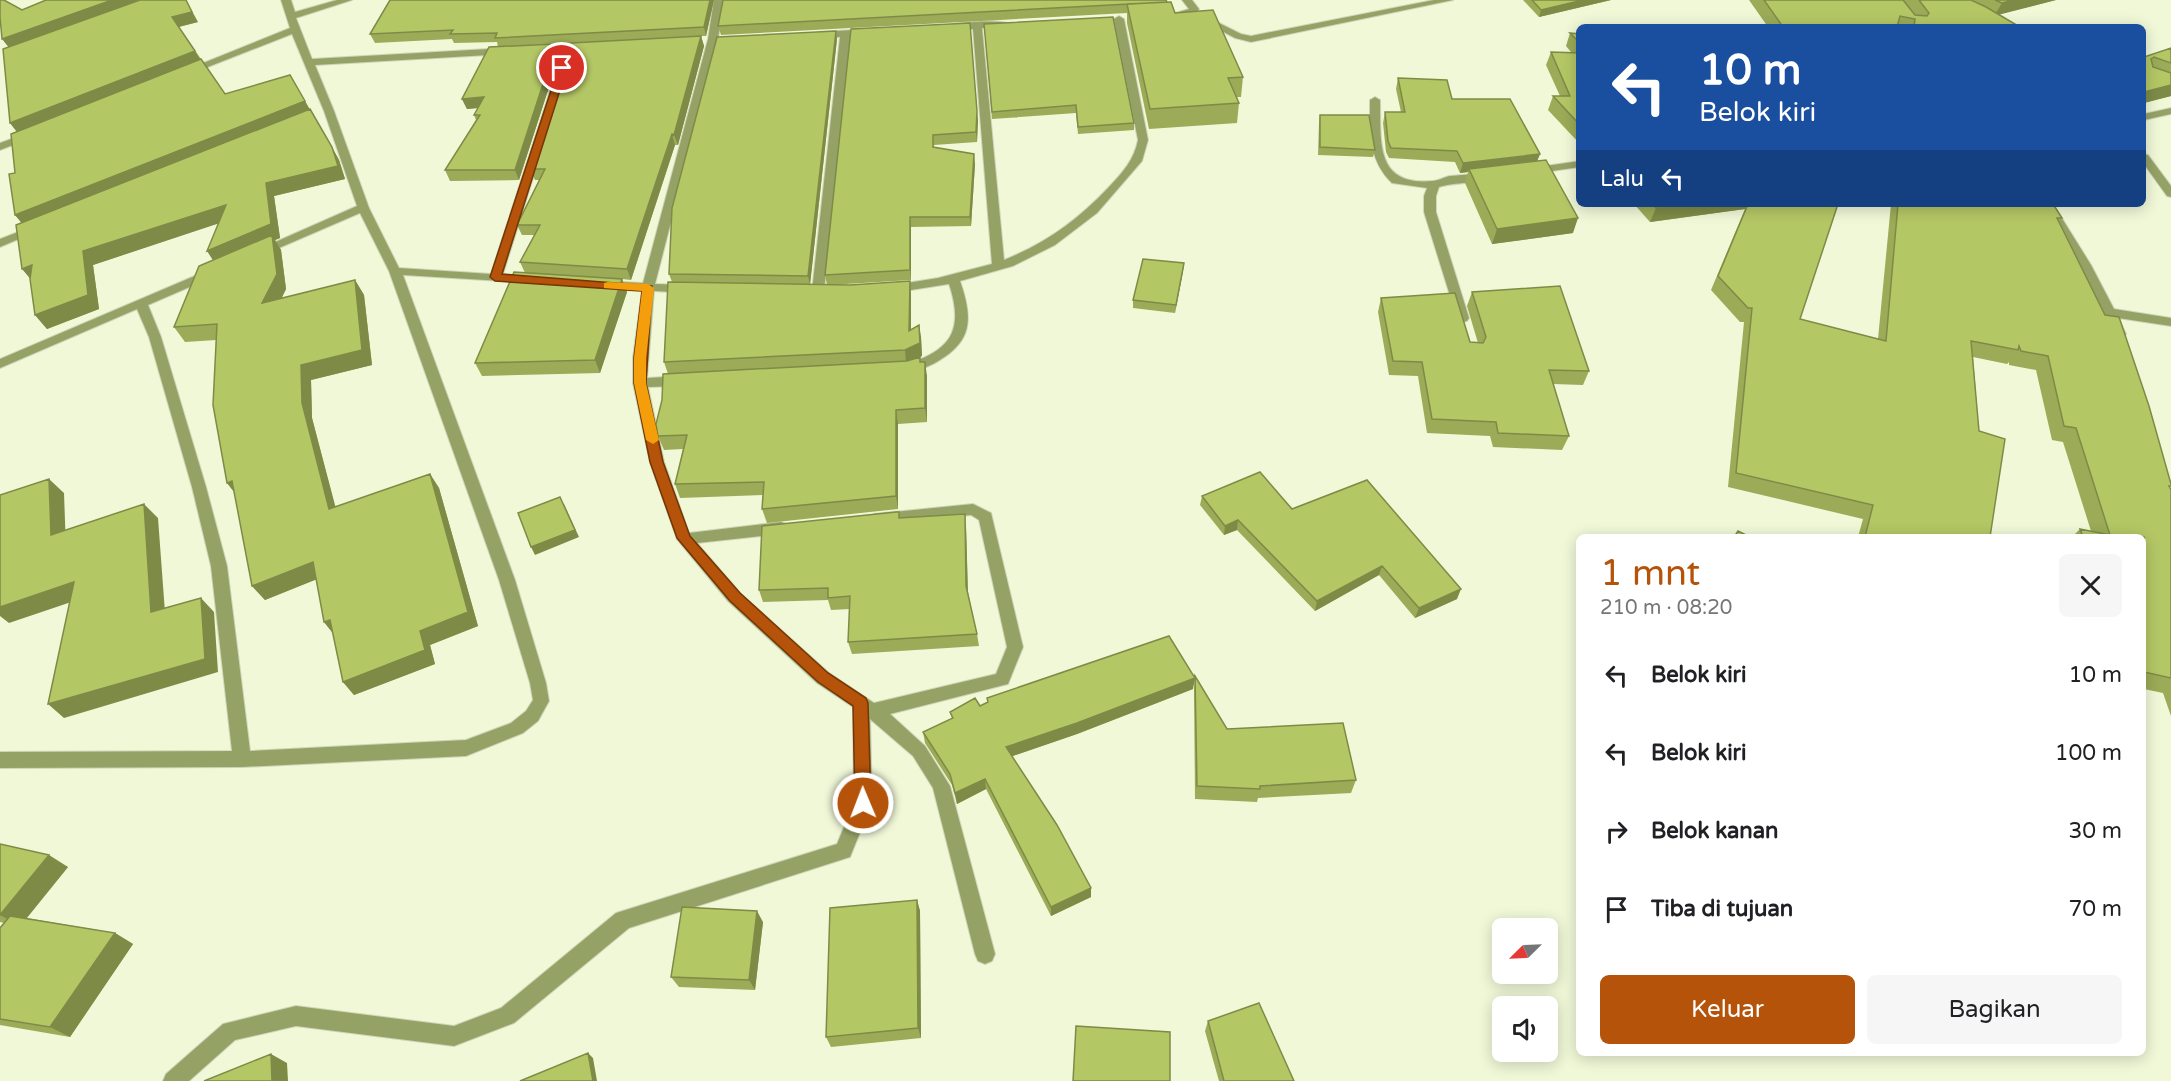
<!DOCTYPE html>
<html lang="id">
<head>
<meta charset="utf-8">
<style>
  :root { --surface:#fff; --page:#f6f6f6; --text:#202124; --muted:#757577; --accent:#b45309 }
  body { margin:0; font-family:"Varela Round",sans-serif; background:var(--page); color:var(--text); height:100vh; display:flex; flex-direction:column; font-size:22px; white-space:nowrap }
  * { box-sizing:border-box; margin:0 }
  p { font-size:20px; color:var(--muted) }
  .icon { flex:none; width:33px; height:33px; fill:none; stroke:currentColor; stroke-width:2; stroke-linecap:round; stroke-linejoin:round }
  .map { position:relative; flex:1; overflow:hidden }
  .drawer { position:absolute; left:1576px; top:534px; width:570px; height:522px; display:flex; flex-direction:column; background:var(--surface); border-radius:9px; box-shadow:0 3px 15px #0003 }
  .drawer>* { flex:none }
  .hud { position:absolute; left:1576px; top:24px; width:570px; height:183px; border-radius:9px; box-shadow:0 3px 15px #0003; background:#1a4fa0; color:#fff; overflow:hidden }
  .needle { width:39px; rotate:246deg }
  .controls { position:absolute; left:1492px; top:918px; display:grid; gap:12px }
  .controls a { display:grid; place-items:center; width:66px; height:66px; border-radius:9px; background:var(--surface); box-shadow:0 3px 15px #0003; font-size:30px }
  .pin { position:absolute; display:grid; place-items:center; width:51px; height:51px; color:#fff; margin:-26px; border:3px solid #fff; border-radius:50%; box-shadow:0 2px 6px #0007 }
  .me { position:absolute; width:66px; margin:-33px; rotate:359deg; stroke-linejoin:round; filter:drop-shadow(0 0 4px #0008) }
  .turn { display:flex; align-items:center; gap:21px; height:126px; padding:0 24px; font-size:27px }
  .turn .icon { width:78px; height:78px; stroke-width:2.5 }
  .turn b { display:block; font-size:42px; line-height:51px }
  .then { display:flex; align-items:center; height:57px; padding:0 24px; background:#0003; gap:12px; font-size:22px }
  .round { display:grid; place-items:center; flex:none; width:63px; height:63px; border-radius:9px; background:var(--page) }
  .headline { display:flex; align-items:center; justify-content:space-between; height:102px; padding:0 24px }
  h1 { font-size:36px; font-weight:600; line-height:45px; color:var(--accent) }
  .button { display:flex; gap:12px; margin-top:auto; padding:12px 24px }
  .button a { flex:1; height:69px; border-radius:9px; background:var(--accent); color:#fff; font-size:24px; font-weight:600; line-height:69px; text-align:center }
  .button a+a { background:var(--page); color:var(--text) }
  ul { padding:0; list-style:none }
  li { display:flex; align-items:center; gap:18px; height:78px; padding:0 24px }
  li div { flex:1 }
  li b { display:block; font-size:22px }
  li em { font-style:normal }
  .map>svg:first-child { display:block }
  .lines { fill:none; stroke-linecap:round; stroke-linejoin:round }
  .minor-casing { stroke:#ced5b8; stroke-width:2 }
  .minor { fill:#95a266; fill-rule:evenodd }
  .wall { fill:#9bab57 }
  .shaded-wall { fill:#7e8b47 }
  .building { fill:#b4c765; stroke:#7e8b47; stroke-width:1.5 }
  .route { fill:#b45309; stroke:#753606; stroke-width:1.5 }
  .slow { fill:#f59e0b }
</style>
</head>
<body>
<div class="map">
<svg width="2171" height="1081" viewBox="0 0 2171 1081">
  <rect width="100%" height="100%" fill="#f0f8d8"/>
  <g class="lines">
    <g class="minor-casing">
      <path id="minor" d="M281 0H291L295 12 337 0H352L296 18 312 59 506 48 511 51 506 54 315 65 334 111 369 208 399 268 491 274 563 51 539 52 534 49C541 44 588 41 595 46L590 49 573 50 503 274 534 277V283L403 275 515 580 546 683 549 701 538 721 523 733 466 756 242 767 0 768V752L232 751 211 566 192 487 149 337 137 309 0 368V359L211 269 217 273 215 276 148 305 161 337 206 487 227 566 250 751 466 740 511 723 526 711 533 700 530 683 499 580 389 271 360 213 265 254 261 255 255 251 357 206 324 111 292 34 190 74 181 72 290 28Z
        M714 0H724L718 39 655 284 688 285 694 289 688 293 654 291 647 378 682 376 689 381 682 386 648 387 664 462 689 533 781 522 786 524 788 528 786 532 781 534 697 543 740 593 829 673 874 703 996 674 1007 647 979 520 971 515 879 524 874 522 872 518 874 514 973 504 991 513 1023 647 1008 684 890 714 925 746 950 786 995 954 992 961 985 964 978 961 975 954 933 788 913 756 870 719 872 803 850 857 629 928 514 1023 454 1046 296 1026 235 1040 189 1081H163L166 1074 223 1024 296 1006 454 1026 501 1008 616 913 837 844 854 803 853 707 817 683 728 601 677 539 650 462 633 383V358L642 291 604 289 598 285 604 281 643 283 708 39Z
        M1182 0H1192L1199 9 1195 14 1172 18V14L1189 9Z
        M1434 0H1453L1251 42 1235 38 1199 19 1207 17 1241 34 1251 36Z
        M1119 16 1124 19 1148 140 1142 161 1097 213 1055 245 1013 266 960 281C974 321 972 343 933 364 924 368 911 375 901 372L899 369 901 366C950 352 965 332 949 284L892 293 886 289 888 286 938 278 992 264 973 29 950 30 945 27C953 22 1001 19 1009 24L1004 27 982 28 1004 260C1046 243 1078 220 1109 187 1123 172 1134 160 1138 140L1114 19Z
        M869 29 874 32 872 34 850 36 824 291 818 295 812 291 840 37 818 38 813 35 818 32Z
        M1375 97 1380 100C1381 142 1375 186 1432 181 1438 181 1444 177 1450 176 1462 175 1475 174 1487 173L1493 176C1482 184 1454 182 1439 187L1436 196V212L1469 318 1467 321 1463 322 1457 318 1424 212V196L1427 188 1392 183C1368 160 1370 132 1370 100Z
        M2171 108V114L2144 120V114Z
        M30 132 34 133V137L0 150V143Z
        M2144 154 2148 155 2171 186V197L2167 196 2144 164Z
        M1580 161V167L1531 174 1525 171 1531 168Z
        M2041 204H2053L2091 265 2114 309 2171 318V326L2118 318 2126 334 2120 338 2115 337 2079 265Z
        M36 225 42 228 40 230 0 247V239Z"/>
    </g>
    <use href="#minor" class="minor"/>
  </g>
  <path class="wall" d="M390 0H714L706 36H701L704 46 678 145H675L631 280 622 279 627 292 600 373 482 376 475 363 525 273 520 262 534 235H522L517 225 539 180H535L530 169 571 43 556 44 560 53 519 180 450 181 445 170 476 120 474 115 478 108 467 109 462 99 498 47 497 42 454 43 452 39 375 43 370 34Z
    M1523 0H1611L1539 17Z
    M1749 0H2056L1999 14 2020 27H1768Z
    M1167 2 1175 13 1243 77 1241 97H1237L1239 103 1237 123 1149 129 1127 23V13L721 35 718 26Z
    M22 10 198 22 179 27 225 94 290 75 339 160 345 179 274 196 280 238 275 240 281 250 286 289 281 299 355 280 364 295 372 365 311 380 312 418 335 507 430 474 439 488 478 626 430 645 435 664 354 695 343 682 333 633 324 622 316 579 265 600 252 586 235 493 227 483 216 340 185 342 174 327 213 260 218 223 93 265 99 309 47 329 35 315 22 223 15 215V173L17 132 10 123 8 47Z
    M984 24 1134 123V130L1078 134 1076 113 992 119Z
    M851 29 978 120 977 142 934 145V147L975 164 971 226 911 227V280L830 285 911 293V330L921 337 922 356 916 358 920 357 921 362 927 376V422L898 424V509L767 523 762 509 763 495 680 498 675 484 683 449 664 450 658 436 668 374 664 362 672 282 669 274 837 39 810 284 827 285 825 275Z
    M1570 33 1580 34V144L1548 110 1553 96H1560L1546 65 1551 52H1571L1566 46Z
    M2171 48V96L2144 103V57Z
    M1398 78 1452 99 1540 154 1537 161 1573 233 1492 244 1465 183 1468 172 1460 173 1455 162 1389 158 1386 152 1383 123 1385 112H1401L1396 89Z
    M1320 115 1375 150 1373 157 1318 155 1319 123Z
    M1634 204H1838L1800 319 1878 339 1891 204H2053L2062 218 2059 222 2171 484 2170 488 2171 490V716L2163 693 2144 689V537H2072L2080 529 2091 531 2063 442 2052 440 2036 370 2009 365V362L2007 364 1973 357 1979 431 1990 537H1858L1863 519 1728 487 1744 322H1740L1711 290 1745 209 1650 222Z
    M1184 263 1183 271 1175 313 1133 308V300Z
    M1472 292 1589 371 1583 385 1553 384 1569 436 1562 450 1493 447 1490 436 1427 433 1418 376 1389 375 1378 312 1381 298 1470 342 1478 343 1467 306Z
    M1202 496 1292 509 1457 599 1415 618 1379 575 1315 611 1237 530 1224 535 1200 505Z
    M900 518 966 526 968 592 977 634 979 646 852 654 848 642 850 609 831 610 828 600 763 602 759 590Z
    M1195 676 1227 729 1356 780 1351 793 1258 798 1257 802 1195 799 1194 690Z
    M1193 689 1077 734 1012 756 1091 897 1051 916 986 789 957 804 952 785 925 743 923 732 952 719 950 712 980 706 987 703V698Z
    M0 844 68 867 27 918 115 933 133 944 70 1037 0 1025V928L4 923 0 922Z
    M917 900 920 911 921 1038 831 1047 826 1037Z
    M763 922 755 990 679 987 671 977Z
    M1208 1021 1294 1081H1219L1205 1031Z"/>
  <path class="shaded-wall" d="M112 0H146L10 49 2 39Z
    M186 0 198 22 178 27 172 17Z
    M710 0H714L706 36 704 27Z
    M1583 0H1611L1539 17 1541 10Z
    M2013 0H2056L1994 16 2002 3Z
    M836 31 837 39 810 285 808 276Z
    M701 36 704 46 678 145 674 135Z
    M556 44 560 53 519 180 515 170Z
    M195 51 201 61 18 133 10 123Z
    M2171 85V96L2144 103V92Z
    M484 97 489 107 467 109 462 99Z
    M305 101 311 112 25 227 15 215Z
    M977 111 978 120 977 142 976 132Z
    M672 134 675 145 631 280 627 269Z
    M332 147 339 160 345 179 274 196 280 238 275 240 281 250 286 289 272 318 216 265 207 251 266 183Z
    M974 154 975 164 971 226 970 217Z
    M1540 154 1536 164 1469 169 1468 172 1460 173 1463 163Z
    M1687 204H1747L1745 209 1650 222 1656 208Z
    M226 205 235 218 93 265 99 309 47 329 35 315 83 251Z
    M910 217 911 227V280L910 270Z
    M1578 218 1573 233 1492 244 1497 229Z
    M1184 263 1183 271 1175 313 1176 305Z
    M32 265 33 282 22 269Z
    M622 279 627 292 600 373 595 360Z
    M355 280 364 295 372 365 311 380 312 418 340 524 329 509 302 403 301 365Z
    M910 281 911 293V344L909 331Z
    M919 325 921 337 922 356 906 363 905 350Z
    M925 362 927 376V422L925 408Z
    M896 410 898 424V509L896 496Z
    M430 474 439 488 478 626 430 645 435 664 354 695 343 682 420 631Z
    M49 479 64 493 66 549 51 535Z
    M232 481 239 498 227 483Z
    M144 504 158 518 166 626 151 612Z
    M564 504 579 537 535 555 531 547Z
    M965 514 966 526 968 598 966 586Z
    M1238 520 1237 530 1224 535 1225 526Z
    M313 562 325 576 265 600 252 586Z
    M1382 566 1379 575 1315 611 1317 601Z
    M74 582 89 596 9 623 0 616V607Z
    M1461 589 1457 599 1415 618 1419 608Z
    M201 598 214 612 218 672 64 718 48 704Z
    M330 620 335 636 324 622Z
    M1195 678 1193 689 1077 734 1007 758 1006 747Z
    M985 779 986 789 957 804 955 793Z
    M49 855 68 867 20 926 0 915Z
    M1091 888V897L1051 916V907Z
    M917 900 920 911 921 1038 918 1028Z
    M757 911 763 922 755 990 749 980Z
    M115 933 133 944 70 1037 50 1027Z
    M588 1053 593 1058 597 1081H593Z
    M271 1054 287 1063 288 1081H272Z"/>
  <path class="building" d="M0 0H4L22 10 46 0H112L2 39 0 17Z
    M140 0H186L192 12 172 17 195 51 10 123 3 49Z
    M390 0H710L704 27 495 38 497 33 450 34 453 30 370 34Z
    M723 0H1166L1167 2 718 26Z
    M1532 0H1583L1541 10Z
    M1764 0H1903L1915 15 1927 16 1929 13 1919 0H1971L1986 7 2020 27H1914L1915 19 1900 16 1897 27H1783Z
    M1995 0H2013L2002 3Z
    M1171 2 1175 13 1213 10 1243 77 1228 78 1239 103 1150 109 1127 4Z
    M1113 17 1134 123 1078 127 1076 105 992 112 984 24Z
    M970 23 977 111 976 132 933 135V147L974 154 970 217H910V270L825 275 851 29Z
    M836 31 808 276 669 274 672 208 717 37Z
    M1570 33 1580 34V41L1577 40Z
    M701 36 674 135 672 134 627 269 520 262 540 225H517L545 169H530L571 43Z
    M556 44 515 170H445L480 115H474L484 97 462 99 489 47Z
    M2171 48V63L2154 57 2151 59 2153 67 2171 73V85L2144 92V57Z
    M1551 52 1580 53V125L1553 96H1570Z
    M201 59 225 94 290 75 305 101 15 215 9 174 15 173 11 134Z
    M1398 78 1447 80 1452 99H1510L1540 154 1463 163 1457 151 1391 148 1388 141 1385 112H1405Z
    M310 109 332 147 338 166 266 183 271 224 207 251 226 205 83 251 88 295 35 315 30 279 32 265 22 269 16 225Z
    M1320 115H1369L1375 150 1320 147Z
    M1546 160 1578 218 1497 229 1469 169Z
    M1652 204H1687L1656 208Z
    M1748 204H1838L1800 319 1886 341 1898 204H2053L2062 218H2057L2105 315 2119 317 2149 406 2171 484V486H2169L2171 490V678L2144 672V537H2083L2080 529 2110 535 2076 428 2064 426 2048 356 2021 351 2019 346 2018 350 1971 341 1979 431 2005 439 1990 537H1865L1873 505 1736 473 1752 308H1748L1718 276Z
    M272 235 277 274 262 303 355 280 362 350 301 365 302 403 329 509 430 474 468 612 420 631 425 650 343 682 330 620 324 622 313 562 252 586 232 481 227 483 213 405 217 324 174 327 199 266Z
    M1143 259 1184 263 1176 305 1133 300Z
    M514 272 622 279 595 360 475 363Z
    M910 281 909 331 919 325 920 343 905 350 664 362 668 282 850 285Z
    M1560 286 1589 371 1549 370 1569 436 1498 433 1496 422 1432 419 1422 362 1393 361 1381 298 1455 293 1470 342 1483 343 1486 337 1472 292Z
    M920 357V362H925V408L896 410V496L762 509 764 482 675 484 687 435 658 436 656 424 662 400 663 374 907 361Z
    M1260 472 1292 509 1367 480 1461 589 1419 608 1382 566 1317 601 1238 520 1225 526 1202 496Z
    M49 479 51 535 144 504 151 612 201 598 205 659 48 704 74 582 0 607V495Z
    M560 497 575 530 531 547 518 513Z
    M896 512H899V518L965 514 966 586 977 634 848 642 850 596 828 598V588L759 590 762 526Z
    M1738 531 1750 537H1734Z
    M1169 636 1195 678 1077 723 1006 747 1057 825 1091 888 1051 907 985 779 955 793 950 774 923 732 953 718 950 712 975 698 980 706 988 702 987 698Z
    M1195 676 1227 729 1343 723 1356 780 1260 786V789L1197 786Z
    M0 844 49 855 0 915Z
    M917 900 918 1028 826 1037 830 908Z
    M682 907 757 911 749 980 671 977Z
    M10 916 115 933 50 1027 0 1019V928Z
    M1259 1003 1294 1081H1224L1208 1021Z
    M1076 1026 1170 1032V1081H1073Z
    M588 1053 593 1081H520Z
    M271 1054 272 1081H204Z"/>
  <path class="route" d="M559 66 567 68 502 274 652 286 646 383 663 462 690 536 740 593 828 673 866 698 868 703 871 803 868 808 863 810 857 808 855 803 853 706 818 682 730 601 677 538 650 462 634 383V358L642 291 495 281 490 277Z"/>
  <path class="slow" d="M608 282 648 284 654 288 646 358V383L659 440 653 444 646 440 634 383V358L642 291 604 288V283Z"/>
</svg>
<div class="controls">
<a><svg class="needle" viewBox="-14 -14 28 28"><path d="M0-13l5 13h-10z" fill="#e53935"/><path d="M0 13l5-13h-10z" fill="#757577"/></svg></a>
<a><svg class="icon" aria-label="sound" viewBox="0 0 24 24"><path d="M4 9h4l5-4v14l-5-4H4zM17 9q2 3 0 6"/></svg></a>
</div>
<div class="pin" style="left:562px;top:68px;background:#d93025"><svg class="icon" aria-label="arrive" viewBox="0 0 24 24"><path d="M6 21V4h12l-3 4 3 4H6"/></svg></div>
<svg class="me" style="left:863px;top:803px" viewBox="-20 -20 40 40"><circle r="17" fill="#b45309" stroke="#fff" stroke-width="3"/><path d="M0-11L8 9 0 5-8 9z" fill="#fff"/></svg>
<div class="hud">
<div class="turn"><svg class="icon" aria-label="left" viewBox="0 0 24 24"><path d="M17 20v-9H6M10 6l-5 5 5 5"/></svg><div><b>10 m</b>Belok kiri</div></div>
<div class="then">Lalu<svg class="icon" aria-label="left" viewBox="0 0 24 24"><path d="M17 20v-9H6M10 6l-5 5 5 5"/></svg></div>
</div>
<section class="drawer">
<div class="headline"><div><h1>1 mnt</h1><p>210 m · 08:20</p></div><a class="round"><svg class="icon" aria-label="close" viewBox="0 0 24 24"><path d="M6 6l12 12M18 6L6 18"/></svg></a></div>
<ul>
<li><svg class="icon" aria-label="left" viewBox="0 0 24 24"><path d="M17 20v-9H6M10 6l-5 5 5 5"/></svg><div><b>Belok kiri</b></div><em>10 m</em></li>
<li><svg class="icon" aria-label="left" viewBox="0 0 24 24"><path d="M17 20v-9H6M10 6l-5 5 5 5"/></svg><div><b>Belok kiri</b></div><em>100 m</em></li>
<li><svg class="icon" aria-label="right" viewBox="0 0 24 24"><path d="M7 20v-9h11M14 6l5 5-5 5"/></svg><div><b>Belok kanan</b></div><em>30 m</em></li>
<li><svg class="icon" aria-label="arrive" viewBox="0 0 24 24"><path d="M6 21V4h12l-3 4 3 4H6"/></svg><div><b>Tiba di tujuan</b></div><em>70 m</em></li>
</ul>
<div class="button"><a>Keluar</a><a>Bagikan</a></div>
</section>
</div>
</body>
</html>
